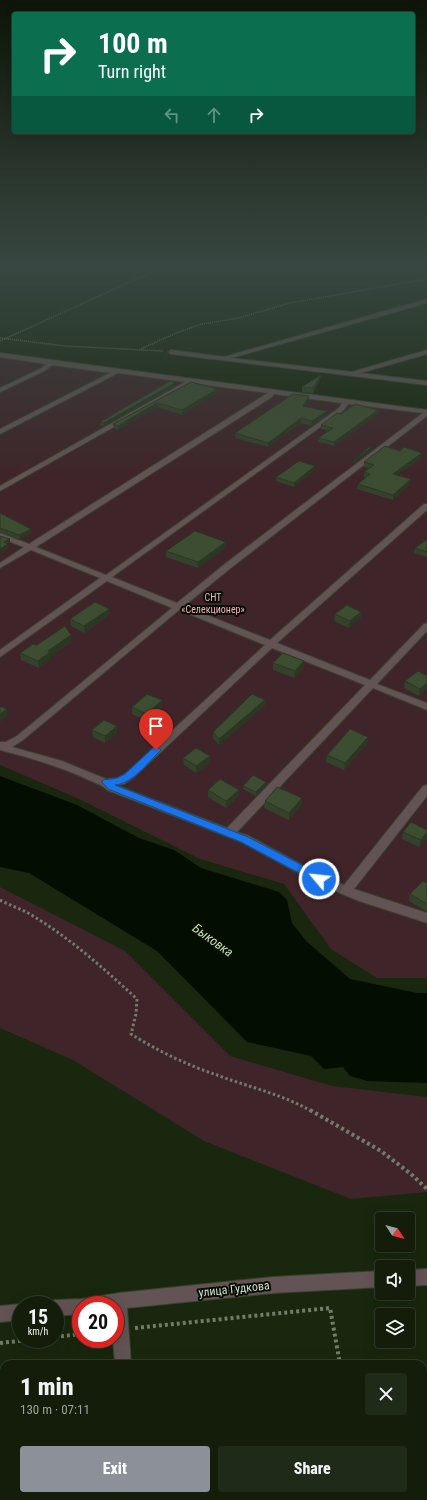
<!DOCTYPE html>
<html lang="en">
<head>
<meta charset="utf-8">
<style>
  :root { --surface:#131d0a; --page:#202a18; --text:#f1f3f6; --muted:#9da29c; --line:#323b2b; --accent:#8c9099 }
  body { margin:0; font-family:"Roboto Condensed",sans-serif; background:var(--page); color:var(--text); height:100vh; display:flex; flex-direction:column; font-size:15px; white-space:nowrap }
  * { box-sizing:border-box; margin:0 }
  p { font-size:13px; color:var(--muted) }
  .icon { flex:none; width:22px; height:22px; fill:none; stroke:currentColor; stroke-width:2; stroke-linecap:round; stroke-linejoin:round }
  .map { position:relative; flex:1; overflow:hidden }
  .side { position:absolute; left:0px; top:1360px; width:427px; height:140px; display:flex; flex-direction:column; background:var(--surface); border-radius:12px 12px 0 0; box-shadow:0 4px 16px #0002,0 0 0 1px var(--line) }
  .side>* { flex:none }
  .top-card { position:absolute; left:12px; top:12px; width:403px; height:122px; border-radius:4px; box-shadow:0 4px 16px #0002,0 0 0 1px var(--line); background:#0b6e4f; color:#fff; overflow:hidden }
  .needle { width:26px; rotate:126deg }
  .controls { position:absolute; left:375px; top:1212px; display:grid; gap:8px }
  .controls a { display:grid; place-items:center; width:40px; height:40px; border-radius:4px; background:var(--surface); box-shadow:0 4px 16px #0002,0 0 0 1px var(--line); font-size:20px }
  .speed { position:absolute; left:12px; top:1296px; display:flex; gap:8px; font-size:20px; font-weight:700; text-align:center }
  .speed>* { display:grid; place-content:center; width:52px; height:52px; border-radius:50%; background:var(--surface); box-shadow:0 4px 16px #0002,0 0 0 1px var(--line); line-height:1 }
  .speed small { font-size:10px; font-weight:400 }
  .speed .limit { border:6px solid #d22; background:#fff; color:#111 }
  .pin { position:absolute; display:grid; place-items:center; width:34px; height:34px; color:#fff; margin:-41px -17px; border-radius:50% 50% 50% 0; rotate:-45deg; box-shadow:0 0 4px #0007 }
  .pin .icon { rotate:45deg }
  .me { position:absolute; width:44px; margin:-22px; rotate:298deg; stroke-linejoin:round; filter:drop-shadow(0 0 3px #0008) }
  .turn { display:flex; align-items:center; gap:14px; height:84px; padding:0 20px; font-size:18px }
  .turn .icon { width:52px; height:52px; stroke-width:2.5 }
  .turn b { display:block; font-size:28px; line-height:34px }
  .lanes { display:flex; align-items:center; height:38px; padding:0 20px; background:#0003; justify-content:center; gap:20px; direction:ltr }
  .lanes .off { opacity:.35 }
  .round { display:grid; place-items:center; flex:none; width:42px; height:42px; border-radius:4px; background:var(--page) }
  .overview { display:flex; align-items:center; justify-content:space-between; height:68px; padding:0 20px }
  h1 { font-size:24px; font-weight:800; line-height:30px }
  .cta { display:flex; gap:8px; margin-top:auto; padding:8px 20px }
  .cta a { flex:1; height:46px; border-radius:4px; background:var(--accent); color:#fff; font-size:16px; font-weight:800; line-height:46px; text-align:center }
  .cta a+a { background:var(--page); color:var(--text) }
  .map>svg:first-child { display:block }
  .green { fill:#3f252a }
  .water { fill:#040e00 }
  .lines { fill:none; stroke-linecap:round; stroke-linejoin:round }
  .minor-casing { stroke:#37442c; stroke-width:2 }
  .path-far2 { stroke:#717d68; stroke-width:1.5; stroke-dasharray:1 1; stroke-linecap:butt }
  .path-far1 { stroke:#717d68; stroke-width:3; stroke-dasharray:2.5 2.5; stroke-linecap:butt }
  .path { stroke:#717d68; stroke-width:4; stroke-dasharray:3 3; stroke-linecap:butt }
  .minor { fill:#635355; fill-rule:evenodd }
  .wall { fill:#34422b }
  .shaded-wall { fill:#2b3623 }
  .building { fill:#3d4d32; stroke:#2b3623 }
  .route { fill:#1a73e8; stroke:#114b97 }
  .labels { text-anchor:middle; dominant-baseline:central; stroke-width:4; stroke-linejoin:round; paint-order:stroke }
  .park-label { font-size:10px; fill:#efb3bb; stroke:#080e05 }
  .near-street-label { font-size:12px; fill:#d3dccc; stroke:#080e05 }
  .near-water-label { font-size:13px; font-style:italic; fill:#c4e1b1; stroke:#080e05 }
</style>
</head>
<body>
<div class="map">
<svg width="427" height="1500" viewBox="0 0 427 1500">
  <rect width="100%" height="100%" fill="#19270e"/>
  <path class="green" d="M0 355 427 412V978H377L331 949 284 884 200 859 79 799 0 765Z
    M0 887 125 951 230 1056 332 1086 427 1097V1192L351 1199 204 1141 73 1060 0 1028Z"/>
  <path class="water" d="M0 776 77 805 139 838 174 850 201 868 279 892 287 900 292 923 306 941 350 979 417 993H427V1083L367 1081 350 1076 343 1067 324 1069 311 1056 247 1042 157 951 29 873 0 867Z"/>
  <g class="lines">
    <g class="minor-casing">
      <path id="minor" d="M427 299V303L231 358 352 372 427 350V354L360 373 427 381V385L171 354 168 352 171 350 224 357Z
        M0 353 427 410V416L232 567 184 606 270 640 424 504H427V510L277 643 370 680 424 624 427 623V631L377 684 427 703V710L373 688 237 832 249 836 323 876 344 885 423 786 427 785V796L354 889 427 913V923L359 901 342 894 315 882 241 842 107 790C103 785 97 784 91 781 62 767 31 758 0 750V742H6L17 736 172 608 107 581 0 657V650L100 578 31 550 0 568V563L24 547 0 538V533L29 544 268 393 192 383 0 491V486L185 382 118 373 0 434V429L110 373 52 365 46 370 0 392V388L42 368 46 364 0 357ZM274 394 342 403 339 408 106 575 36 547 272 397ZM348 404 423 413 226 563 177 603 112 577 344 410ZM179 610 265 645 125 774 118 778 106 779 62 761 12 747 23 740ZM272 648 365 685 227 828 116 785 124 784 133 778Z
        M427 1269V1285L408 1286V1270Z
        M382 1271V1287L273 1293 127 1308 131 1364H115L113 1339H115V1305H81V1314L55 1316V1305H48L49 1302 55 1300 82 1299 119 1293 273 1277Z
        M21 1304 23 1305H21V1320L0 1322V1306Z
        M122 1496H140L141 1500H123Z"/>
    </g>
    <path class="path-far2" d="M0 338 65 346 163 351
      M0 341 165 266
      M141 349 176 333 202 324 238 318 290 303 427 279"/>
    <path class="path-far1" d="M0 900C9 905 19 908 28 913 68 936 103 968 137 999L136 1014 131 1034C156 1050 189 1066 217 1075 248 1087 282 1094 311 1111"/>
    <path class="path" d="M310 1110 381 1151 411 1174 427 1189
      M135 1328 330 1308 340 1364
      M55 1337 81 1334
      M0 1343 37 1339
      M0 1410H4
      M423 1418 427 1417
      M0 1463 4 1462"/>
    <use href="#minor" class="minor"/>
  </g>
  <path class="wall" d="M321 375 320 379 313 393 302 392V387Z
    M191 382 217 393 182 415 157 407 118 430 114 429 113 424Z
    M175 383V386L104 426 100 425V422Z
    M309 396V400L305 406 326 415 311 426 301 423 268 447 235 438V433Z
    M378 410V414L334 446 318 442V438L329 431 321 429V425L341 414Z
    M422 458 397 475 410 484 393 500 357 489 358 484 366 477H364V472L369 468 364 467V462Z
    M315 470 294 487 276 481V477Z
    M0 513 31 529 32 533 20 539 0 532Z
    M427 539V557L414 553 415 548Z
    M226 548 198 568 166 557V551Z
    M109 609V615L85 633 71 626 70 619Z
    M361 612V618L349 628 334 621 335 614Z
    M72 642 51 656V659L39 668 21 660 20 653 37 645Z
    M304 661V668L294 678 273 670V663Z
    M427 676 419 696 404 688 405 681Z
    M265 706 219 745 213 738V732Z
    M132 707H162L147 721 132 714Z
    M92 730 117 733 105 743 93 737Z
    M368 737 367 744 344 770 326 762 327 755Z
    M210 756V763L196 773 184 765 183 758Z
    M243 786H266L256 796 243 789Z
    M208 790 239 797 226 808 208 797Z
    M302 798 301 806 289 820 264 808 265 801Z
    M403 832 427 838 419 847 402 839Z
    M427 883V912L409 901 410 894Z"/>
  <path class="shaded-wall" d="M321 375 320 379 313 393V388Z
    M175 383V386L104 426V423Z
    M217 389V393L182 415V410Z
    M309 396V400L303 410V406Z
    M157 403V407L118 430V426Z
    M378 410V414L334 446V442Z
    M327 411 326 415 311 426 312 421Z
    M301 418V423L268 447V443Z
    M371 448V451L352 464 353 460Z
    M422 453V458L392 479 393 474Z
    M315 466V470L294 487V483Z
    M411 479 410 484 393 500V495Z
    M31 529 32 533 20 539 19 535Z
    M10 539V543L8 544 9 548 0 553V549L4 542Z
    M226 542V548L198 568V562Z
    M109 609V615L85 633 84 626Z
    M361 612V618L349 628 350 621Z
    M71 635 72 642 51 656V659L39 668 38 661 48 651Z
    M304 661V668L294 678 295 671Z
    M427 683V690L419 696 420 689Z
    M162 700V707L147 721V714Z
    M265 700V706L219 745V739Z
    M7 709 8 716 0 722V714Z
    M117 726V733L105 743V736Z
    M368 737 367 744 344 770 345 763Z
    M210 756V763L196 773V766Z
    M266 782V786L256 796V792Z
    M239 790V797L226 808V801Z
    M302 798 301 806 289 820V813Z
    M427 832V838L419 847 421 840Z
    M54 1496H59V1500H54Z"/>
  <path class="building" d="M321 375 313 388 302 387Z
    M170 381 175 383 104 423 100 422Z
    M191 382 217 389 182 410 157 403 118 426 113 424Z
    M293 394 309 396 303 406 327 411 312 421 301 418 268 443 235 433Z
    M355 404 378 410 334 442 318 438 333 428 321 425 337 413 341 414Z
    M385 446 400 451 404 447 422 453 393 474 411 479 393 495 358 484 370 474 364 472 374 465 364 462Z
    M369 447 371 448 353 460Z
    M299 461 315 466 294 483 276 477Z
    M0 513 31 529 19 535 0 528Z
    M195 531 226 542 198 562 166 551Z
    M0 536 10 539 4 542 8 544 0 549Z
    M427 539V552L415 548Z
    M95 602 109 609 84 626 70 619Z
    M347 605 361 612 350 621 335 614Z
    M65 626 71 635 48 651 50 652 38 661 20 653 33 644 37 645Z
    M283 653 304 661 295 671 273 663Z
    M418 671 427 676V683L420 689 405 681Z
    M147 694 162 700 147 714 132 707Z
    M252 694 265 700 219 739 213 732Z
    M0 706 7 709 0 714Z
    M104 720 117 726 105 736 92 730Z
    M350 729 368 737 345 763 327 755Z
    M196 748 210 756 196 766 183 758Z
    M253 775 266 782 256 792 243 786Z
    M220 779 239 790 226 801 208 790Z
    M277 787 302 798 289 813 265 801Z
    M411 822 427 830V832L421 840 403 832Z
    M423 881 427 883V904L410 894Z
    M0 1483H4V1496H54V1500H0Z
    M173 1496H290V1500H173Z"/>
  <linearGradient id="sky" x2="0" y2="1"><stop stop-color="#0e1508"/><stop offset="0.56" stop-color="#384741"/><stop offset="1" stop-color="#384741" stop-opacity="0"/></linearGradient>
  <rect width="427" height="476" fill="url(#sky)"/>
  <path class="route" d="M156 747 159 748 161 750 159 752C147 764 133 783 115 785L248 837 323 876 325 879 323 882H316L241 842 108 789 102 782 103 780 117 778 125 774 153 748Z"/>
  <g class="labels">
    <g class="park-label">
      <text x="213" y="597">СНТ<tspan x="213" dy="12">«Селекционер»</tspan></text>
    </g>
    <g class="near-street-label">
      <text transform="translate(234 1289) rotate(-6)">улица Гудкова</text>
    </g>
    <g class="near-water-label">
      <text transform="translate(213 940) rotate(36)">Быковка</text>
    </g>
  </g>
</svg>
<div class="controls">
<a><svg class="needle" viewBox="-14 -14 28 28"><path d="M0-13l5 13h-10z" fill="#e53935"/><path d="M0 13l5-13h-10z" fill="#9da29c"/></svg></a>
<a><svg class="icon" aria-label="sound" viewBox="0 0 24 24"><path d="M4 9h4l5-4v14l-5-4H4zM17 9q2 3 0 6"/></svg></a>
<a><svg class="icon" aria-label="layers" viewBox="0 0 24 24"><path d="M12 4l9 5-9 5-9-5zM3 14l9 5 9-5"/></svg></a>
</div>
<div class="speed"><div>15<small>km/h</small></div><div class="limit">20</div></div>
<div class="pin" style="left:156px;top:750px;background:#d93025"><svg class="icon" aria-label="arrive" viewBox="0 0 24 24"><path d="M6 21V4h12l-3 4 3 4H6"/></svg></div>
<svg class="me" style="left:319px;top:879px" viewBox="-20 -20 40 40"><circle r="17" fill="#1a73e8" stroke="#fff" stroke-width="3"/><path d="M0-11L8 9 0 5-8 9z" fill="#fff"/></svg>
<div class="top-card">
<div class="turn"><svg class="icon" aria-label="right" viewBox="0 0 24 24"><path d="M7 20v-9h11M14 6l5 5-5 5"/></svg><div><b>100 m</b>Turn right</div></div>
<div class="lanes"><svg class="icon off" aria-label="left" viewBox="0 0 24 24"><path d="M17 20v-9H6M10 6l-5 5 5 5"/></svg><svg class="icon off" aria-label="ahead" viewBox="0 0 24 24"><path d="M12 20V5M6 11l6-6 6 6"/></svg><svg class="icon" aria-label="right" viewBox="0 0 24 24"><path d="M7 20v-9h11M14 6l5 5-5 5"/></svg></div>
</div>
<section class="side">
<div class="overview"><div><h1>1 min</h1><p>130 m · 07:11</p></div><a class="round"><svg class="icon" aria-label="close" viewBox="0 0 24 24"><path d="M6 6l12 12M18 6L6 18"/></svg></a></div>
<div class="cta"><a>Exit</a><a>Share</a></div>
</section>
</div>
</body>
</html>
